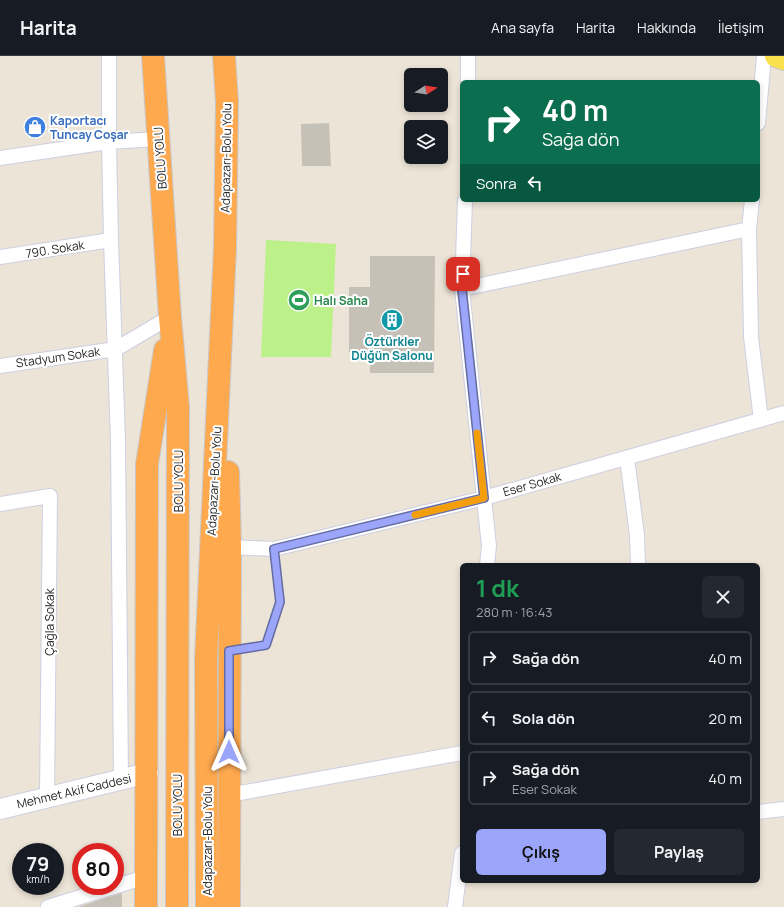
<!DOCTYPE html>
<html lang="tr">
<head>
<meta charset="utf-8">
<style>
  :root { --surface:#171b24; --page:#242831; --text:#f1f3f6; --muted:#9ea1a6; --line:#363941; --accent:#9ba6fa }
  body { margin:0; font-family:Manrope,sans-serif; background:var(--page); color:var(--text); height:100vh; display:flex; flex-direction:column; font-size:15px; white-space:nowrap }
  * { box-sizing:border-box; margin:0 }
  p { font-size:13px; color:var(--muted) }
  .icon { flex:none; width:22px; height:22px; fill:none; stroke:currentColor; stroke-width:2; stroke-linecap:round; stroke-linejoin:round }
  .map { position:relative; flex:1; overflow:hidden }
  .sheet { position:absolute; left:460px; top:507px; width:300px; height:320px; display:flex; flex-direction:column; background:var(--surface); border-radius:6px; box-shadow:0 2px 6px #0003 }
  .sheet>* { flex:none }
  .hud { position:absolute; left:460px; top:24px; width:300px; height:122px; border-radius:6px; box-shadow:0 2px 6px #0003; background:#0b6e4f; color:#fff; overflow:hidden }
  .needle { width:26px; rotate:78deg }
  .buttons { position:absolute; left:404px; top:12px; display:grid; gap:8px }
  .buttons a { display:grid; place-items:center; width:44px; height:44px; border-radius:6px; background:var(--surface); box-shadow:0 2px 6px #0003; font-size:20px }
  .speed { position:absolute; left:12px; top:787px; display:flex; gap:8px; font-size:20px; font-weight:700; text-align:center }
  .speed>* { display:grid; place-content:center; width:52px; height:52px; border-radius:50%; background:var(--surface); box-shadow:0 2px 6px #0003; line-height:1 }
  .speed small { font-size:10px; font-weight:400 }
  .speed .limit { border:6px solid #d22; background:#fff; color:#111 }
  .pin { position:absolute; display:grid; place-items:center; width:34px; height:34px; color:#fff; margin:-17px; border-radius:8px; box-shadow:0 2px 6px #0006 }
  .me { position:absolute; width:44px; margin:-22px; rotate:0deg; stroke-linejoin:round; filter:drop-shadow(0 0 3px #0008) }
  .turn { display:flex; align-items:center; gap:14px; height:84px; padding:0 16px; font-size:18px }
  .turn .icon { width:52px; height:52px; stroke-width:2.5 }
  .turn b { display:block; font-size:28px; line-height:34px }
  .then { display:flex; align-items:center; height:38px; padding:0 16px; background:#0003; gap:8px; font-size:15px }
  .round { display:grid; place-items:center; flex:none; width:42px; height:42px; border-radius:6px; background:var(--page) }
  .head { display:flex; align-items:center; justify-content:space-between; height:68px; padding:0 16px }
  h1 { font-size:24px; font-weight:700; line-height:30px; color:#1e9e55 }
  .primary-button { display:flex; gap:8px; margin-top:auto; padding:8px 16px }
  .primary-button a { flex:1; height:46px; border-radius:6px; background:var(--accent); color:#111; font-size:16px; font-weight:700; line-height:46px; text-align:center }
  .primary-button a+a { background:var(--page); color:var(--text) }
  ul { padding:0; list-style:none }
  li { display:flex; align-items:center; gap:12px; height:54px; margin:0 8px 6px; padding:0 8px; border:2px solid var(--line); border-radius:6px }
  li div { flex:1 }
  li b { display:block; font-size:15px }
  li em { font-style:normal }
  header { display:flex; align-items:center; gap:24px; box-sizing:border-box; height:56px; padding:0 20px; background:var(--surface); border-bottom:1px solid var(--line) }
  header strong { font-size:19px }
  nav { display:flex; gap:22px; margin-inline-start:auto; font-size:14px }
  .map>svg:first-child { display:block }
  .pitch { fill:#bcf089 }
  .building { fill:#c6c1b7 }
  .lines { fill:none; stroke-linecap:round; stroke-linejoin:round }
  .lane-casing { stroke:#cdcfe2; stroke-width:9 }
  .street-casing { stroke:#cdcfe2; stroke-width:16 }
  .secondary-casing { stroke:#cdcfe2; stroke-width:22 }
  .primary-casing { stroke:#c7c7c7; stroke-width:24 }
  .highway-casing { stroke:#c7c7c7; stroke-width:24 }
  .lane { stroke:#fff; stroke-width:7 }
  .street { stroke:#fff; stroke-width:14 }
  .secondary { stroke:#fff; stroke-width:20 }
  .primary { stroke:#fae04d; stroke-width:22 }
  .highway { stroke:#ffa94f; stroke-width:22 }
  .route-casing { stroke:#656ca2; stroke-width:10 }
  .route { stroke:#9ba6fa; stroke-width:7 }
  .slow { stroke:#f59e0b; stroke-width:7 }
  .labels { text-anchor:middle; dominant-baseline:central; stroke-width:4; stroke-linejoin:round; paint-order:stroke }
  .shop-label { font-size:12px; font-weight:bold; fill:#366cbe; stroke:#fff; text-anchor:start }
  .street-label { font-size:12px; fill:#272727; stroke:#fff }
  .leisure-label { font-size:12px; font-weight:bold; fill:#27864d; stroke:#fff; text-anchor:start }
  .culture-label { font-size:12px; font-weight:bold; fill:#0d838f; stroke:#fff }
</style>
</head>
<body>
<header>
<strong>Harita</strong>
<nav><a>Ana sayfa</a><a>Harita</a><a>Hakkında</a><a>İletişim</a></nav>
</header>
<div class="map">
<svg width="784" height="851" viewBox="0 0 784 851">
  <rect width="100%" height="100%" fill="#ece4d7"/>
  <path class="pitch" d="M266 184 336 188 331 301H261Z"/>
  <path class="building" d="M329 67 331 110H302L301 68Z
    M370 200H435L434 317H370V296H349V231H370Z
    M122 837V851H78Z"/>
  <g class="lines">
    <g class="lane-casing">
      <path id="lane" d="M231 594 266 589 280 546 274 493"/>
    </g>
    <g class="street-casing">
      <path id="street" d="M109 0V86L111 184 118 385 121 724
        M468 26V0
        M758 67 764 0
        M0 102 109 86 159 83
        M465 144 462 233 489 490 487 509
        M752 144 749 173 751 281 761 364
        M0 201 111 184
        M462 233 749 173
        M0 310 116 293 170 261
        M627 402 637 479 638 509
        M0 448 50 440 47 742
        M230 491 274 493 484 442 784 357
        M229 739 462 697
        M758 756 784 753
        M48 851 146 821
        M455 851 462 797"/>
    </g>
    <g class="secondary-casing">
      <path id="secondary" d="M0 753 148 717"/>
    </g>
    <g class="primary-casing">
      <path id="primary" d="M776 0 784 3"/>
    </g>
    <g class="highway-casing">
      <path id="highway" d="M153 0 170 261 178 351 177 851
        M228 416 230 491 229 851
        M146 851 147 408 165 294
        M207 851 206 603 225 192 227 46 224 0"/>
    </g>
    <use href="#lane" class="lane"/>
    <use href="#street" class="street"/>
    <use href="#secondary" class="secondary"/>
    <use href="#primary" class="primary"/>
    <use href="#highway" class="highway"/>
  </g>
  <g class="lines">
    <g class="route-casing">
      <path id="route" d="M229 696V595L266 589 280 546 274 493 484 442 462 233 463 218"/>
    </g>
    <use href="#route" class="route"/>
    <path class="slow" d="M415 459 484 442 477 377"/>
  </g>
  <defs>
    <g id="shop-disc" transform="scale(1.15)"><circle r="9.5" fill="#3f7fe0" stroke="#fff"/><path d="M-5-2.5h2.3a2.7 3.5 0 0 1 5.4 0H5L5.5 6h-11ZM-1.5-2.5h3a1.5 2.3 0 0 0-3 0Z" fill="#fff"/></g>
    <g id="stadium-disc" transform="scale(1.15)"><circle r="9.5" fill="#2e9e5b" stroke="#fff"/><path d="M0-5a6.5 5 0 1 0 0 10a6.5 5 0 1 0 0-10ZM-3.5-1.8h7v3.6h-7Z" fill="#fff"/></g>
    <g id="building-disc" transform="scale(1.15)"><circle r="9.5" fill="#0f9aa8" stroke="#fff"/><path d="M-4-6H4V6H1V3H-1V6H-4ZM-2.5-4.3h1.7v1.8h-1.7ZM.8-4.3h1.7v1.8H.8ZM-2.5-1h1.7V.8h-1.7ZM.8-1h1.7V.8H.8Z" fill="#fff"/></g>
  </defs>
  <g fill-rule="evenodd">
    <use href="#shop-disc" x="35" y="71"/>
    <use href="#stadium-disc" x="299" y="244"/>
    <use href="#building-disc" x="392" y="264"/>
  </g>
  <g class="labels">
    <g class="shop-label">
      <text x="50" y="64">Kaportacı<tspan x="50" dy="14">Tuncay Coşar</tspan></text>
    </g>
    <g class="street-label">
      <text transform="translate(160 102) rotate(-94)">BOLU YOLU</text>
      <text transform="translate(226 102) rotate(-89)">Adapazarı-Bolu Yolu</text>
      <text transform="translate(55 193) rotate(-9)">790. Sokak</text>
      <text transform="translate(58 301) rotate(-8)">Stadyum Sokak</text>
      <text transform="translate(178 425) rotate(-90)">BOLU YOLU</text>
      <text transform="translate(214 425) rotate(-87)">Adapazarı-Bolu Yolu</text>
      <text transform="translate(532 428) rotate(-16)">Eser Sokak</text>
      <text transform="translate(49 566) rotate(-90)">Çağla Sokak</text>
      <text transform="translate(74 735) rotate(-13)">Mehmet Akif Caddesi</text>
      <text transform="translate(177 749) rotate(-90)">BOLU YOLU</text>
      <text transform="translate(207 785) rotate(-90)">Adapazarı-Bolu Yolu</text>
    </g>
    <g class="leisure-label">
      <text x="314" y="244">Halı Saha</text>
    </g>
    <g class="culture-label">
      <text x="392" y="285">Öztürkler<tspan x="392" dy="14">Düğün Salonu</tspan></text>
    </g>
  </g>
</svg>
<div class="buttons">
<a><svg class="needle" viewBox="-14 -14 28 28"><path d="M0-13l5 13h-10z" fill="#e53935"/><path d="M0 13l5-13h-10z" fill="#9ea1a6"/></svg></a>
<a><svg class="icon" aria-label="layers" viewBox="0 0 24 24"><path d="M12 4l9 5-9 5-9-5zM3 14l9 5 9-5"/></svg></a>
</div>
<div class="speed"><div>79<small>km/h</small></div><div class="limit">80</div></div>
<div class="pin" style="left:463px;top:218px;background:#d93025"><svg class="icon" aria-label="arrive" viewBox="0 0 24 24"><path d="M6 21V4h12l-3 4 3 4H6"/></svg></div>
<svg class="me" style="left:229px;top:696px" viewBox="-20 -20 40 40"><path d="M0-17L14 15 0 8-14 15z" fill="#9ba6fa" stroke="#fff" stroke-width="4"/></svg>
<div class="hud">
<div class="turn"><svg class="icon" aria-label="right" viewBox="0 0 24 24"><path d="M7 20v-9h11M14 6l5 5-5 5"/></svg><div><b>40 m</b>Sağa dön</div></div>
<div class="then">Sonra<svg class="icon" aria-label="left" viewBox="0 0 24 24"><path d="M17 20v-9H6M10 6l-5 5 5 5"/></svg></div>
</div>
<section class="sheet">
<div class="head"><div><h1>1 dk</h1><p>280 m · 16:43</p></div><a class="round"><svg class="icon" aria-label="close" viewBox="0 0 24 24"><path d="M6 6l12 12M18 6L6 18"/></svg></a></div>
<ul>
<li><svg class="icon" aria-label="right" viewBox="0 0 24 24"><path d="M7 20v-9h11M14 6l5 5-5 5"/></svg><div><b>Sağa dön</b></div><em>40 m</em></li>
<li><svg class="icon" aria-label="left" viewBox="0 0 24 24"><path d="M17 20v-9H6M10 6l-5 5 5 5"/></svg><div><b>Sola dön</b></div><em>20 m</em></li>
<li><svg class="icon" aria-label="right" viewBox="0 0 24 24"><path d="M7 20v-9h11M14 6l5 5-5 5"/></svg><div><b>Sağa dön</b><p>Eser Sokak</p></div><em>40 m</em></li>
</ul>
<div class="primary-button"><a>Çıkış</a><a>Paylaş</a></div>
</section>
</div>
</body>
</html>
